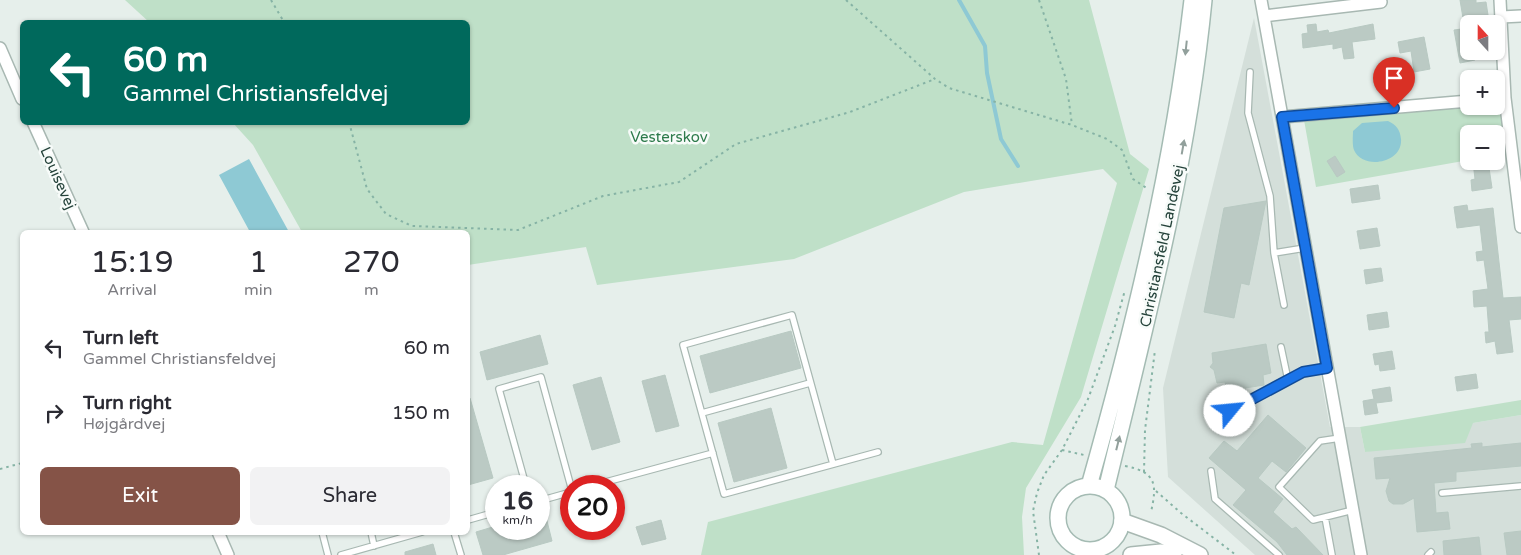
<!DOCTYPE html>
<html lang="en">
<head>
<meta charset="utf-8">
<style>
  :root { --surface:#fff; --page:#f2f2f3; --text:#2b2b33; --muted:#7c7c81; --accent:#855347 }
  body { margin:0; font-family:"Varela Round",sans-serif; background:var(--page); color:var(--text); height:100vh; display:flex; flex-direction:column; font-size:19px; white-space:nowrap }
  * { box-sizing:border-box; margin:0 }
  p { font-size:16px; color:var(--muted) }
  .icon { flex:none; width:28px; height:28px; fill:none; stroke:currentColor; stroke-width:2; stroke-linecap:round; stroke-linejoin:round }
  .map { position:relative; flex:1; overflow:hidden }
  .drawer { position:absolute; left:20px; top:230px; width:450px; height:305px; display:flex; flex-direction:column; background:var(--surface); border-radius:8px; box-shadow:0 1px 4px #0004 }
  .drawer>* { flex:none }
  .hud { position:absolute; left:20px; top:20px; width:450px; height:105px; border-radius:8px; box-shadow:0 1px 4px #0004; background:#00695c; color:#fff; overflow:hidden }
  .needle { width:32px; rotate:339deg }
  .buttons { position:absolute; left:1460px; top:15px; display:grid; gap:10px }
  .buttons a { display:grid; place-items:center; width:45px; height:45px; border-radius:8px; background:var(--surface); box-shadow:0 1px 4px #0004; font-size:25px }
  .speed { position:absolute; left:485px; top:475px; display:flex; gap:10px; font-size:25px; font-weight:700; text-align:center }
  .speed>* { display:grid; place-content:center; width:65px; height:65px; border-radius:50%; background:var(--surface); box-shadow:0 1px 4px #0004; line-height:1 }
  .speed small { font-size:12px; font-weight:400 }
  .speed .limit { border:8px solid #d22; background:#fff; color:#111 }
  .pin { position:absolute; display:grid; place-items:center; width:42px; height:42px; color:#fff; margin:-51px -21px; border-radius:50% 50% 50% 0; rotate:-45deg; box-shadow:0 0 5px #0007 }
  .pin .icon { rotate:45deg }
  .me { position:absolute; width:55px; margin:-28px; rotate:62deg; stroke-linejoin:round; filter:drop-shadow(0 0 4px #0008) }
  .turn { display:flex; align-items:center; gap:18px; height:105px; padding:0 20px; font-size:22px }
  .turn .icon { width:65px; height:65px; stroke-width:2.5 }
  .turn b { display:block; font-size:35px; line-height:42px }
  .eta { display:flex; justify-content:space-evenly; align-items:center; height:85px; text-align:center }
  .eta b { font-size:30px; font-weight:600; line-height:35px }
  .button { display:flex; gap:10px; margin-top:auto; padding:10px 20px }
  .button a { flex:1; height:58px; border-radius:8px; background:var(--accent); color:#fff; font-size:20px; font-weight:600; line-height:58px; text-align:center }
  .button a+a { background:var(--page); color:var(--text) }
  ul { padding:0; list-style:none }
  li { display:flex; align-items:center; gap:15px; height:65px; padding:0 20px }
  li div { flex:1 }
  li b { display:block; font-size:19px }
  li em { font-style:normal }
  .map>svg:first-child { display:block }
  .built { fill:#d4dfda }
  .green { fill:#bfe0c8 }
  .water { fill:#8ec9d4 }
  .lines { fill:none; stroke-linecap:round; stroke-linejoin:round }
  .stream { stroke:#8ec9d4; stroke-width:4 }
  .building { fill:#bbcac4; stroke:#b8c9c2 }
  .service-casing { stroke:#a8b8b2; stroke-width:8 }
  .minor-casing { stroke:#a8b8b2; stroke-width:14 }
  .tertiary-casing { stroke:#a8b8b2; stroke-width:18 }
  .secondary-casing { stroke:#a4bbb3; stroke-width:18 }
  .path { stroke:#86b3a5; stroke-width:2; stroke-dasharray:2.5 4; stroke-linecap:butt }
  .service { stroke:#fff; stroke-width:5.5 }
  .minor { stroke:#fff; stroke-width:11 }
  .tertiary { stroke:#fff; stroke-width:15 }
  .secondary { stroke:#fff; stroke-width:15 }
  .oneway { fill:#92a09c }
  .route-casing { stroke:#114b97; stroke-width:12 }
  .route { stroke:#1a73e8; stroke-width:9 }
  .labels { text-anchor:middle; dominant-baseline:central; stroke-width:5; stroke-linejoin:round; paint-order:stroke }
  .park-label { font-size:15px; fill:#2d7a4b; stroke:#f7fbf9 }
  .street-label { font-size:15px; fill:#24423a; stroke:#f7fbf9 }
</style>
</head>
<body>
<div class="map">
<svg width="1521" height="555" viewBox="0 0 1521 555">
  <rect width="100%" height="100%" fill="#e6efeb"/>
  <path class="built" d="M1254 18 1330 427H1360L1365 452 1473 423 1521 415V555H1255L1168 477 1163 388Z"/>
  <path class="green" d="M125 0H1089L1130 154 1149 169 1081 397 1026 488 1022 517 1024 555H701L708 522 1012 442 1043 445 1117 183 1103 169 964 192 794 259 597 285 586 247 468 265V232H302L253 145 233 123 468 122V22H149Z
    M1477 106H1496L1501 111 1504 154 1496 156V134H1469V160L1316 187 1304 120Z
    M1521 400V415L1473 423 1465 443 1365 452 1360 427Z"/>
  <path class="water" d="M1388 121C1396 125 1400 129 1401 139 1403 164 1362 170 1354 150 1352 145 1353 136 1353 131L1362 123Z
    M249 159 289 232H250L219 175Z"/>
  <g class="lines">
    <path class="stream" d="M959 0 985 46 987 73 1001 139 1018 166"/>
  </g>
  <path class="building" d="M1460 0H1476V3L1486 2 1488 15 1463 18Z
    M1316 24 1317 32 1328 30 1329 33 1373 24 1375 39 1352 42 1354 58 1344 59 1342 47 1333 49V44L1303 48 1302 34 1308 33 1307 25Z
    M1469 28V51H1473L1475 60 1460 63 1454 30Z
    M1424 37 1430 69 1414 72 1411 51 1400 53 1398 42Z
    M1335 156 1345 172 1337 177 1327 161Z
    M1488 161 1492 188 1472 191 1471 180 1475 179 1473 162Z
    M1378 185 1380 199 1352 203 1350 189Z
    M1266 201 1249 285 1241 283 1234 318 1204 312 1224 208Z
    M1467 205 1468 211 1493 208 1503 298 1521 297V319L1509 320 1513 352 1497 354 1495 341 1486 343 1485 332H1489L1487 306 1474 307 1473 291 1488 289 1484 260 1477 261 1476 252 1483 251 1480 225 1457 228 1454 207Z
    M1377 228 1380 246 1360 249 1357 231Z
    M1381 268 1383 281 1366 284 1364 270Z
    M1387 312 1389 327 1369 330 1367 315Z
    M791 331 801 368 710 393 700 356Z
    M540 335 548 364 487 380 480 352Z
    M1266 344 1271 373 1263 375 1264 385 1245 388V391L1236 393 1235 390 1227 391 1225 382 1217 383 1214 370 1210 367 1213 363 1212 353Z
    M1392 351 1395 369 1380 371 1379 364 1375 365 1373 354Z
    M1476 374 1478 388 1457 391 1455 377Z
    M665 375 679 426 656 432 642 381Z
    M601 377 620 442 592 450 573 385Z
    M1390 387 1392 401 1376 403 1378 413 1365 415 1363 401 1374 399 1372 390Z
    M468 398H470L493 478 468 485Z
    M771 408 787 468 734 482 718 423Z
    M1268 415 1306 448 1286 472 1272 461 1258 478 1283 499 1273 512 1292 529 1296 527 1323 555H1287L1277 542 1233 505 1246 490 1209 458 1224 441 1237 451Z
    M1482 443V447L1521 443V466L1456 472V481L1434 483 1436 513 1448 512 1450 529 1417 532 1414 498 1403 504H1393L1389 501 1386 491 1390 478 1376 479 1374 458 1472 448 1471 444Z
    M543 505 552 541 503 555H483L476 532 496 526V529H539V506Z
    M661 520 666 539 642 545 636 527Z
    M1521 531V555H1507L1504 533Z
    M1479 537 1481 555H1444L1443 541Z
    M433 544 436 555H405V552Z"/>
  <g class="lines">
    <g class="service-casing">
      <path id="service" d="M1250 72 1248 113 1270 196 1274 253
        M1284 305 1274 253 1305 248
        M1281 347 1288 380
        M1230 411 1303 372 1327 368
        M702 413 810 383
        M1340 438 1320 441 1279 487 1313 520 1353 510
        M833 464 792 315 683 345 724 494 878 452
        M1211 471 1215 499 1279 555
        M526 486 499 389 541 377 571 487
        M591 486 713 453
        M1442 493 1521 486
        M539 501 571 492
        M1325 517 1332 555
        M468 520 496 512
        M322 532 328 555
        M371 532 374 546
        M454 532 461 555
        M341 555 422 532
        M1428 555 1431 552"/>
    </g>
    <g class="minor-casing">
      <path id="minor" d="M1261 0 1361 555
        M1264 16 1381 2
        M1501 17 1521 16
        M0 48 22 99
        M1505 98 1521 227
        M1496 99 1505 98 1500 0
        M1282 117 1469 101
        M33 122 83 232
        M218 532 228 555"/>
    </g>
    <g class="tertiary-casing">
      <path id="tertiary" d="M1122 521 1161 535 1200 555
        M1131 555 1161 552 1174 555"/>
    </g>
    <g class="secondary-casing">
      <path id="secondary" d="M1089 486C1134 327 1173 165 1192 0
        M1058 518a32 32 0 1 1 64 0a32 32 0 1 1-64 0Z
        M1106 490C1145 328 1188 166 1204 0"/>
    </g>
    <path class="path" d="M271 0 284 22
      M846 0 935 79 949 88 1072 125 1107 139 1122 150 1133 179 1148 189
      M1039 0 1066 79 1072 125
      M349 122 367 189 386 214 412 226 518 230 603 196 679 182 736 144 850 112 935 79
      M1062 450 1084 455
      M1125 466C1157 472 1157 485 1151 512
      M0 469 22 463
      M1144 472 1145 430 1155 350
      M1156 491 1181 513 1236 555
      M1039 555 1033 511 1037 493 1044 475 1062 450 1088 399 1115 326 1125 290"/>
    <use href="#service" class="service"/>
    <use href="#minor" class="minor"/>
    <use href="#tertiary" class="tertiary"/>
    <use href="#secondary" class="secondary"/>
  </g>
  <defs><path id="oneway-solid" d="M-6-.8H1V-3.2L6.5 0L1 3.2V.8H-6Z" transform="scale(1.25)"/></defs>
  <g class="oneway">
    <use href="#oneway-solid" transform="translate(1186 48) rotate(96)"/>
    <use href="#oneway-solid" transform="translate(1183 147) rotate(-80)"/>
    <use href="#oneway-solid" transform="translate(1118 443) rotate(-76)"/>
  </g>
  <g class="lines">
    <g class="route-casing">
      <path id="route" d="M1230 411 1303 372 1327 368 1282 117 1394 108"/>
    </g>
    <use href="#route" class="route"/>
  </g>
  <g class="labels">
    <g class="park-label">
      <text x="669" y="137">Vesterskov</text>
    </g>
    <g class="street-label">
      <text transform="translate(58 178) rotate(66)">Louisevej</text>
      <text transform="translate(1162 246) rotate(-78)">Christiansfeld Landevej</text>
    </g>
  </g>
</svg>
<div class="buttons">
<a><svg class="needle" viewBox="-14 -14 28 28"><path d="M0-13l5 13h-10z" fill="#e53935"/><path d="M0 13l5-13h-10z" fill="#7c7c81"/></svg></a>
<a>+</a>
<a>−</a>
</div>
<div class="speed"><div>16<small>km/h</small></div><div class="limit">20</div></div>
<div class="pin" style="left:1394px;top:108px;background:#d93025"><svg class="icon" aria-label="arrive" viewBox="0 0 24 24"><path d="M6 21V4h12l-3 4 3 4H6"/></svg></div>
<svg class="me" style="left:1230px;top:411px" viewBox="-20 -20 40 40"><circle r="19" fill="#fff"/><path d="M0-13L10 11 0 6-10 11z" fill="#1a73e8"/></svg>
<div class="hud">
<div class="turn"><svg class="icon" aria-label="left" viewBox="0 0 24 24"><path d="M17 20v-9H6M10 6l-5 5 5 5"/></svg><div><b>60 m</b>Gammel Christiansfeldvej</div></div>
</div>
<section class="drawer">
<div class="eta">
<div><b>15:19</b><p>Arrival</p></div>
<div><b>1</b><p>min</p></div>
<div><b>270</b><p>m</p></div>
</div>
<ul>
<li><svg class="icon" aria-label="left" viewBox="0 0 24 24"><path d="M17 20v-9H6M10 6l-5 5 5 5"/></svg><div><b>Turn left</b><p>Gammel Christiansfeldvej</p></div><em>60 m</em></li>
<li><svg class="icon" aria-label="right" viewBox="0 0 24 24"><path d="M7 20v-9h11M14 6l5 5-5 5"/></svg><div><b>Turn right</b><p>Højgårdvej</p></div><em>150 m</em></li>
</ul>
<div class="button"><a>Exit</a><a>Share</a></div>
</section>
</div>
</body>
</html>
